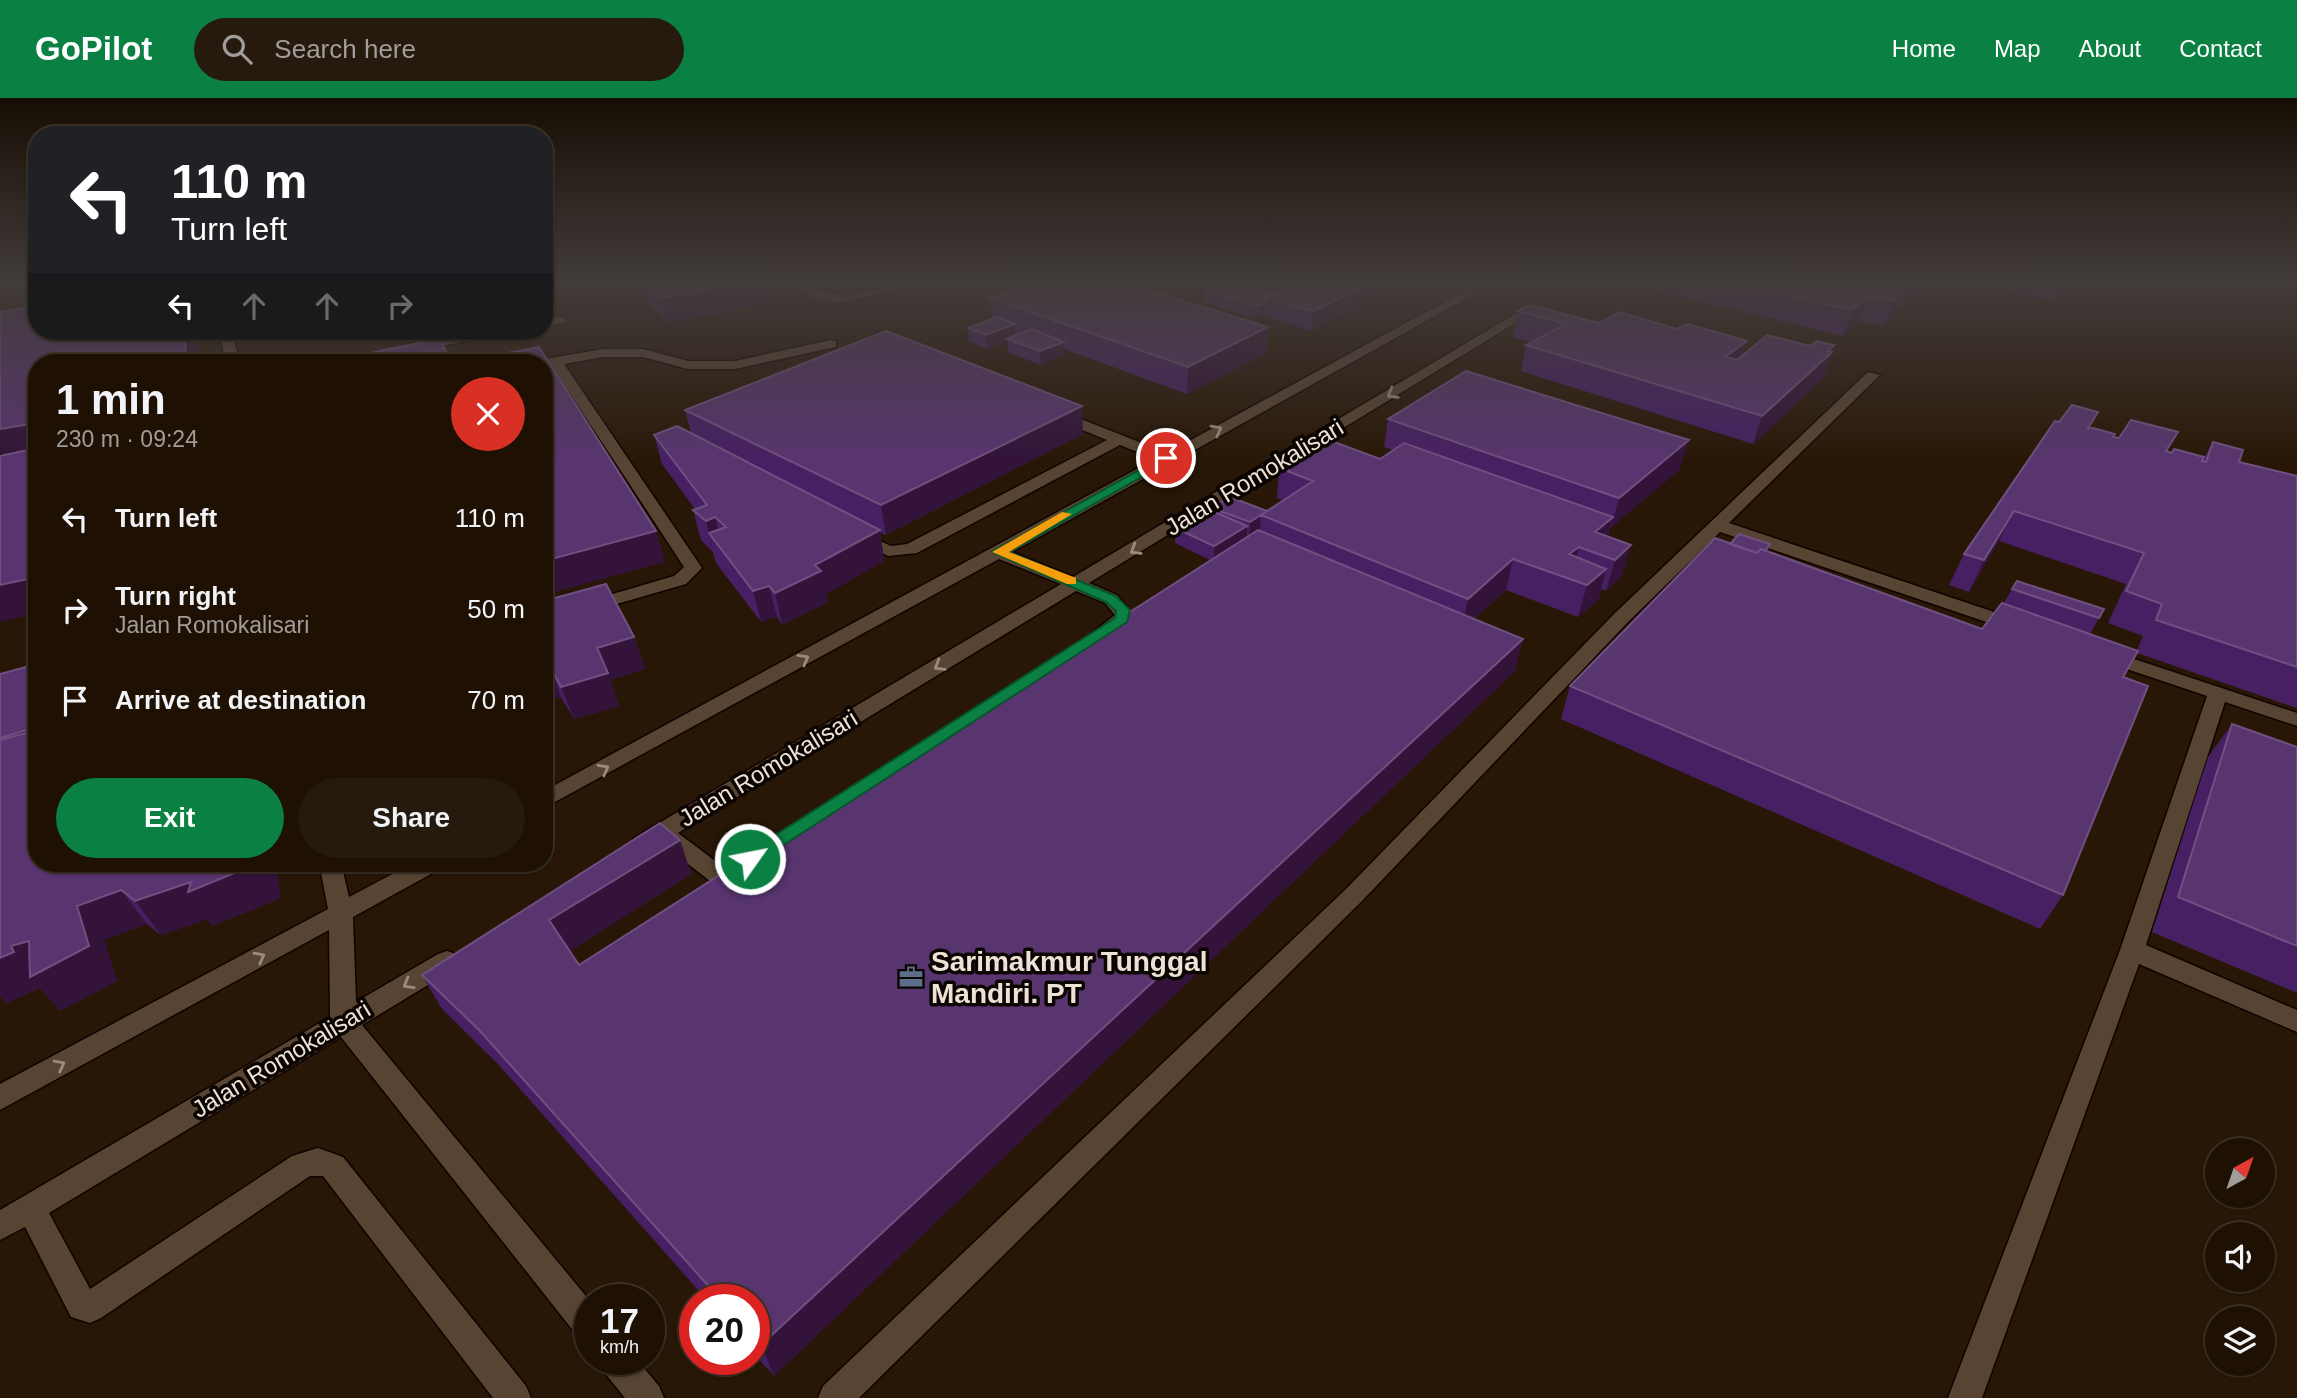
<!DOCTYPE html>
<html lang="en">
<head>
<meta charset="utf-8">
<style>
  :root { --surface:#1e1104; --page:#261a0e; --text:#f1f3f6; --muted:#a19d9a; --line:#3c3126; --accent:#0b8043 }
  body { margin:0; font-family:Arial,sans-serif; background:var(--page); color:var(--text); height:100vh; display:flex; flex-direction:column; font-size:26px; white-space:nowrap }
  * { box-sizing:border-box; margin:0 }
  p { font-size:23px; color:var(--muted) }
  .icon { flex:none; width:38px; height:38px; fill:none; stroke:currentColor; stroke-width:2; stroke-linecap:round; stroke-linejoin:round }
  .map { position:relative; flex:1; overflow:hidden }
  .drawer { position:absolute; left:28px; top:256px; width:525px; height:518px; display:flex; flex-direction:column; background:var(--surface); border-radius:28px; box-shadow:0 2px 5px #0004,0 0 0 2px var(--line) }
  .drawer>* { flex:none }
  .banner { position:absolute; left:28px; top:28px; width:525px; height:214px; border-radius:28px; box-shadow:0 2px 5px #0004,0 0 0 2px var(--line); background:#202124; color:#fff; overflow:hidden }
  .needle { width:46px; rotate:40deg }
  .controls { position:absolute; left:2205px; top:1040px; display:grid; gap:14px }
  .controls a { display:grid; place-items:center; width:70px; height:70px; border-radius:50%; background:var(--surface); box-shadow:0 2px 5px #0004,0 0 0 2px var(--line); font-size:35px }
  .speed { position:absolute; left:574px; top:1186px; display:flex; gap:14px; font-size:35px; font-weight:700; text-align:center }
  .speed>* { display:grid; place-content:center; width:91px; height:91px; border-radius:50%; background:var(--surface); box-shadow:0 2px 5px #0004,0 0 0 2px var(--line); line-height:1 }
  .speed small { font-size:18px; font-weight:400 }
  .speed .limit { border:10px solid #d22; background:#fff; color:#111 }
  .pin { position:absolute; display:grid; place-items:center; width:60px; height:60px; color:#fff; margin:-30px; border:4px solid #fff; border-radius:50%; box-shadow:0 2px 7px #0007 }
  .me { position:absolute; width:77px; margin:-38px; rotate:57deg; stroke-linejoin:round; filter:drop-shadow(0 0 5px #0008) }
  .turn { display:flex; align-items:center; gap:24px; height:147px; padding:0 28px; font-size:32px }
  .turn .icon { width:91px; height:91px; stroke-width:2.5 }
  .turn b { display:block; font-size:49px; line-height:60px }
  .lanes { display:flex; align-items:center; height:66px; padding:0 28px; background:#0003; justify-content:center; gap:35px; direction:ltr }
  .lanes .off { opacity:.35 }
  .round { display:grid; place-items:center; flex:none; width:74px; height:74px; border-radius:37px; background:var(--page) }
  .headline { display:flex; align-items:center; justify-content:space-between; height:119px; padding:0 28px }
  h1 { font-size:42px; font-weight:600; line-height:52px }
  .action { display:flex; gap:14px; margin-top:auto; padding:14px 28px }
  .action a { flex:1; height:80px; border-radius:42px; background:var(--accent); color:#fff; font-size:28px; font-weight:600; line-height:80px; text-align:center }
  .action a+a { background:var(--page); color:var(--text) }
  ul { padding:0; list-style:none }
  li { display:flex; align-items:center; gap:21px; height:91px; padding:0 28px }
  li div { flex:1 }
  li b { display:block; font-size:26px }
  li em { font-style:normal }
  header { display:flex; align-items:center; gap:42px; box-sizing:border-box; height:98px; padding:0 35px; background:var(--accent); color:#fff }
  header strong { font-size:33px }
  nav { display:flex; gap:38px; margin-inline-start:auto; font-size:24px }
  .search { width:490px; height:63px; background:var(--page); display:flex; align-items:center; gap:18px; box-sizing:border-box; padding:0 24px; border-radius:38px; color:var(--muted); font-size:26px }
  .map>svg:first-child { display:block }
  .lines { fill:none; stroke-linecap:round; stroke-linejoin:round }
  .minor-casing { stroke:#100300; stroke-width:3 }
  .minor { fill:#584432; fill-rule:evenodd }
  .wall { fill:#472064 }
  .shaded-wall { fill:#331339 }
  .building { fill:#593570; stroke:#705080; stroke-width:2 }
  .oneway { stroke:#9c8b7c }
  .route { fill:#0b8043; stroke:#07532c; stroke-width:2 }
  .slow { fill:#f59e0b }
  .labels { text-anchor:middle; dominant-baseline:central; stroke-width:7; stroke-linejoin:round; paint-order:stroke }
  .street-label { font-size:24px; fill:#eee2d7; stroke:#0b0501 }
  .near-poi-label { font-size:28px; font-weight:bold; fill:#eee2d7; stroke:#0b0501; text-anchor:start }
</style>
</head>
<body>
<header>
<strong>GoPilot</strong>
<div class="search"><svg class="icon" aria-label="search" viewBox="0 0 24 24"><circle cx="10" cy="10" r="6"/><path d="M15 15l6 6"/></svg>Search here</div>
<nav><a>Home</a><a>Map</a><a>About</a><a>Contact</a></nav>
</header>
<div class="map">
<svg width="2297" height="1300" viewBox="0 0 2297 1300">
  <rect width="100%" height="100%" fill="#281706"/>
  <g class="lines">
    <g class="minor-casing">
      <path id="minor" d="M796 185H808C838 212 886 182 922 185L840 205 811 200Z
        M1470 190 1480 193 1012 454 1073 479 1530 207 1540 210 1089 485 1117 497 1133 517C1128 529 1113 538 1101 541L1092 535 1115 517 1105 505 1076 493 678 735 722 768 742 759 750 761 754 767C745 782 725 788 710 783L661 745 642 754 634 752 631 746 634 740 1061 486 999 461 544 710V693L1155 361 1120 347 917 455 888 458 850 438 858 433 891 448 907 446 1107 342 1053 320V314H1063L1167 355Z
        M560 218 566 222 564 225 544 229V221Z
        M220 233H232L239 264H225Z
        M481 233H508L502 237 418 252 375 264H354L416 244Z
        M831 242 836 243V249L735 271H688L643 259H603L564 266 702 470 686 486 544 527V516L674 478 684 469 552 268 544 269V264H538L539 262 603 251H643L688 263H735Z
        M1868 274 1880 277 1729 425 2024 524 2026 528 2024 532H2010L1720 434 1629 523 1362 803 859 1300H818L823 1288 1346 791 1615 515Z
        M2104 551 2297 615V628L2225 604 2146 847 2297 912V934L2139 866 1982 1300H1948L2120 852 2207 598 2097 561 2094 557Z
        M319 765H341L349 799 413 765H444L440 771 353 819 356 904 438 856 447 853 456 856 460 863 456 870 362 927 590 1203V1245L579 1240 341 939 49 1115 90 1191 292 1058 318 1050 343 1059 526 1288 531 1300H493L323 1078H310L101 1220 90 1225 71 1219 25 1129 0 1142V1112L330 919 329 832 0 1012V986L328 811Z
        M600 1262H637L659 1288 664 1300H625L604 1274Z"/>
    </g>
    <use href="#minor" class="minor"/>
  </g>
  <path class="wall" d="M633 185H761L765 206 667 225Z
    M1221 185H1372L1369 204 1312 233 1264 218 1257 221 1205 205V192Z
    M1626 185H1927L1901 210 1895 208 1890 221 1884 228 1859 223 1843 238Z
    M1971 185H2070L2054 203Z
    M990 200 1266 255 1187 296 1064 251V257L1041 267 1008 254 1007 243 987 251 969 243 968 230 992 221Z
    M1518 213 1599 225 1677 231 1747 243 1742 257 1834 247 1823 281 1753 346 1521 273 1526 247 1532 244 1513 239Z
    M685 312 1083 336 886 437 880 434 884 463 826 496 828 504 782 527 777 519 761 524 716 465 713 454 701 442 693 412 695 411 662 366 654 337 691 335Z
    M1388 321 1680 371 1610 430 1608 439 1622 478 1606 493 1601 491 1598 502 1578 519 1506 492 1474 521 1515 573 774 1278 754 1256V1202H707L498 966 442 911 422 877 680 742 691 776 570 853 579 867 1210 462 1175 445V430L1211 412V410L1267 413 1283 402 1277 400 1279 370 1380 361 1393 352 1384 349Z
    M2090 330 2114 339 2202 363 2213 344 2239 364 2297 378V610L2137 555 2123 579 2063 797 2040 831 1561 621 1570 588 1730 446H1770L1768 453 1982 531 2004 505 2012 491 2104 511 2090 536 2137 552 2143 538 2108 525 2126 486 1999 443 1969 494 1949 487 1964 456Z
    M544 503 634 539 645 571 610 582 619 608 574 621 561 599 544 604Z
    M0 576 37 765H275L281 800 212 828 207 821 161 837 147 826 104 842 117 883 60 913 40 890 7 905 0 898Z
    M2232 626 2297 649V895L2152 834 2208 659Z"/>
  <path class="shaded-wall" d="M0 185H37V191L0 197Z
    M740 185H761L765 206 667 225 660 200Z
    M1272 185H1299L1271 198Z
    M1372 185 1369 204 1312 233 1313 213Z
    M1884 185H1886L1881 200 1877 191Z
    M1910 185H1915L1907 204 1901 210Z
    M1916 185H1927L1910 201Z
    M2062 185H2070L2054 203Z
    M1900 196 1890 221 1884 228 1894 203Z
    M1869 198 1859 223 1843 238 1852 212Z
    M1265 205 1264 218 1257 221 1258 208Z
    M1015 226 1016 240 1007 241V243L987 251 986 237Z
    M1268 229 1266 255 1187 296 1188 269Z
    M185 233H195L198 238 199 264H186Z
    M1747 243 1739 270 1725 259Z
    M1064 244V257L1041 267 1040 253Z
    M1834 247 1823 281 1753 346 1762 318Z
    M448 258 450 264H418Z
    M1082 308 1083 336 886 437 881 407Z
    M37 325V356L6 362 1 354 0 355V331Z
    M1689 342 1680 371 1611 430 1619 400Z
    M37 375V432L33 426Z
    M2014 413 1999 443 1969 494 1984 462Z
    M1261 417 1260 433 1249 440 1250 424Z
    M715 419 723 449 709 435 713 454 706 423Z
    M1613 419 1605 450 1595 434Z
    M1247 428V444L1214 464V448Z
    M880 432 884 463 826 496 828 504 782 527 775 495 815 467Z
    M656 433 665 464 544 497V463Z
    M1631 447 1622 478 1606 493 1615 462Z
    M1579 449 1571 479 1569 456Z
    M1513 461 1506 492 1461 532 1468 501Z
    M1606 471 1598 502 1578 519 1587 487Z
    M37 479V515L0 524V487Z
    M769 488 777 519 761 524 753 493Z
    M634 539 645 571 610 582 619 608 574 621 561 589 597 550Z
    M1523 541 1515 573 774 1278 761 1247Z
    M549 566 561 599 544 604V568Z
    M37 629V670L0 681V640Z
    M680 742 691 776 564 857 549 822Z
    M259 765H275L281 800 212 828 207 821 161 837 135 803 191 784Z
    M121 792 147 826 104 842 117 883 60 913 40 890 7 905 0 898V860L11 848 29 843 77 808Z"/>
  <path class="building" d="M647 185H740L660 200Z
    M1029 185H1126L1268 229 1188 269 990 200Z
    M1221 185H1229L1271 197 1265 200V205L1258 208 1205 192Z
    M1296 185H1372L1313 213 1265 200Z
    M1735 185H1884L1877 191 1900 196 1894 203 1869 198 1852 212Z
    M1529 207 1599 225 1620 214 1677 231 1688 226 1747 243 1725 259 1737 262 1767 237 1810 248 1817 243 1834 247 1828 253 1832 254 1762 318 1526 247 1566 226 1518 213Z
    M37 208V233H185L186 264H37V325L0 331V214Z
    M997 219 1015 226 986 237 968 230Z
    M1031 231 1064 244 1040 253 1007 241Z
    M886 233 1082 308 881 407 685 312Z
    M440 241 448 258 418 264H378L374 254Z
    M539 249 656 433 544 463V264H461Z
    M1466 273 1689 342 1619 400 1388 321Z
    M2072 307 2098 314 2087 332 2089 329 2115 336 2113 339 2119 340 2131 322 2178 334 2166 353 2172 355 2174 351 2204 359 2202 363 2206 364 2213 344 2243 352 2239 364 2297 378V569L2156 522 2162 506 2126 493 2144 455 2014 413 1984 462 1964 456 2055 323 2059 324Z
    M677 328 880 432 815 467 821 473 775 495 769 488 753 493 709 435 726 429 715 419 706 423 693 412 707 407 654 337Z
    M1326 341 1380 361 1404 345 1613 419 1595 434 1631 447 1615 462 1579 449 1569 456 1606 471 1587 487 1513 461 1468 501 1261 417 1313 383 1279 370Z
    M37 350V375L33 426 37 425V479L0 487V358Z
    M1230 399 1267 413 1250 424 1211 410Z
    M1208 411 1247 428 1214 448 1175 430Z
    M1258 432 1523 541 761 1247 754 1239V1202H721L479 932 422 877 660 725 680 742 549 822 579 867Z
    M1739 436 1770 446 1765 453 1761 451 1757 455 1730 446Z
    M1715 440 1757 455 1761 451 1982 531 2002 505 2138 553 2123 579 2148 588 2063 797 1570 588Z
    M2017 483 2104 511 2099 520 2012 491Z
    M606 486 634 539 597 550 608 575 561 589 549 566 544 568V503Z
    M37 566V629L0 640V576Z
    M2232 626 2297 649V848L2178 799Z
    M37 632V765H259L188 794 191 784 135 803 121 792 77 808 89 848 30 879 29 843 11 848 14 854 0 860V642Z"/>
  <defs><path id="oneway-chevron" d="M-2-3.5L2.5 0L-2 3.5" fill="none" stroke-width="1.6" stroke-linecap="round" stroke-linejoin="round" transform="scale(1.75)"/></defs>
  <g class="oneway">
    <use href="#oneway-chevron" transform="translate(1392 296) rotate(149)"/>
    <use href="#oneway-chevron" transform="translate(1217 332) rotate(-28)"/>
    <use href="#oneway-chevron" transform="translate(1135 452) rotate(149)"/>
    <use href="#oneway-chevron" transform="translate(804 561) rotate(-29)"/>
    <use href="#oneway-chevron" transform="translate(939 568) rotate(149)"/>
    <use href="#oneway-chevron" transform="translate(604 671) rotate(-29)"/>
    <use href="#oneway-chevron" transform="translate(260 859) rotate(-28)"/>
    <use href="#oneway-chevron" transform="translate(408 886) rotate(150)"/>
    <use href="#oneway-chevron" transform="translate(60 967) rotate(-28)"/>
  </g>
  <linearGradient id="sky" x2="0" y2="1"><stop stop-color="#160d03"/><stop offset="0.5" stop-color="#423c3b"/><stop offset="1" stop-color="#423c3b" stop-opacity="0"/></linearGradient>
  <rect width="2297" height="367" fill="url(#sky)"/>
  <path class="route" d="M1166 357 1171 360 1170 363 1009 454 1116 498 1130 512 1127 524 756 765H744L741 761 744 757 1115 520 1116 513 1106 504 992 454Z"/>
  <path class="slow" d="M1062 414 1072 416 1009 454 1076 480V486H1067L992 454Z"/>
  <defs>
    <g id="office-bare" transform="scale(1.89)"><path d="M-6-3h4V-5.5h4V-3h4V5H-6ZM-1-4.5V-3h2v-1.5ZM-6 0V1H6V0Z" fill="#5c6f8a" stroke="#0b0501" stroke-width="2.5" paint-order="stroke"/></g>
  </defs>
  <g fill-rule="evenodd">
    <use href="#office-bare" x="911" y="879"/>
  </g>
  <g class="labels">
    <g class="street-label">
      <text transform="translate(1254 379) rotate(-31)">Jalan Romokalisari</text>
      <text transform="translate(768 670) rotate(-31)">Jalan Romokalisari</text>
      <text transform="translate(281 961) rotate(-31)">Jalan Romokalisari</text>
    </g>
    <g class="near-poi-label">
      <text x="931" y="863">Sarimakmur Tunggal<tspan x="931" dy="32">Mandiri. PT</tspan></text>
    </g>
  </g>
</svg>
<div class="controls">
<a><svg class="needle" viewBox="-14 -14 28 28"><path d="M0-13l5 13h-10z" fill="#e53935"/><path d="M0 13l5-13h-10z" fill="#a19d9a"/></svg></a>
<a><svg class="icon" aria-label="sound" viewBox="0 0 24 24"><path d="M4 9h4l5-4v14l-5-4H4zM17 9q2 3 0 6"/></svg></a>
<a><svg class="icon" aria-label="layers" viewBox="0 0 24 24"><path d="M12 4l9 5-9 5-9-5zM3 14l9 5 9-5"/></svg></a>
</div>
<div class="speed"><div>17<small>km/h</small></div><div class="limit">20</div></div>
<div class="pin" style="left:1166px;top:360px;background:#d93025"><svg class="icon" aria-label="arrive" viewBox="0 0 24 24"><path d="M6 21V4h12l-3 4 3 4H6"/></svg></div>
<svg class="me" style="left:750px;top:761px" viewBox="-20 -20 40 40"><circle r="17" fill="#0b8043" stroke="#fff" stroke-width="3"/><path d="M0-11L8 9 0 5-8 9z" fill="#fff"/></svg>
<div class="banner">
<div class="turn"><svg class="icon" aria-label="left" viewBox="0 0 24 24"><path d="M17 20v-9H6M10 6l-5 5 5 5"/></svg><div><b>110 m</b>Turn left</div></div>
<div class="lanes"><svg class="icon" aria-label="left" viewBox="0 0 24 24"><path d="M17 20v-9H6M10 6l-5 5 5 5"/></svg><svg class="icon off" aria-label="ahead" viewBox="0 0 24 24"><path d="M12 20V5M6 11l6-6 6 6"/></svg><svg class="icon off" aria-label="ahead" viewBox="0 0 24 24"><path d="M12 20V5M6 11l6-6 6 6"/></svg><svg class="icon off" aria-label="right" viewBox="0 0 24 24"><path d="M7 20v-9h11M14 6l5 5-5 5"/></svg></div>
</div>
<section class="drawer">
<div class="headline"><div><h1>1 min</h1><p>230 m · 09:24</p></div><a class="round" style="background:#d93025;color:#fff"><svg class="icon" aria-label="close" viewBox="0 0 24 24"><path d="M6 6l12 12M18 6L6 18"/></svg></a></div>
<ul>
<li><svg class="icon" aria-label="left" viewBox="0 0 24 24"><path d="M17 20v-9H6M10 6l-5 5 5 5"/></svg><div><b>Turn left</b></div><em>110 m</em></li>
<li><svg class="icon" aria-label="right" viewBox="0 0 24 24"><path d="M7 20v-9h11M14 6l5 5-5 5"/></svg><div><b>Turn right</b><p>Jalan Romokalisari</p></div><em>50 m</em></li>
<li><svg class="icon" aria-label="arrive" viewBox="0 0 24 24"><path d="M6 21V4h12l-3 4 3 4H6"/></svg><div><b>Arrive at destination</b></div><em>70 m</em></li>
</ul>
<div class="action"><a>Exit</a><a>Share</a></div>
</section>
</div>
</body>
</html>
